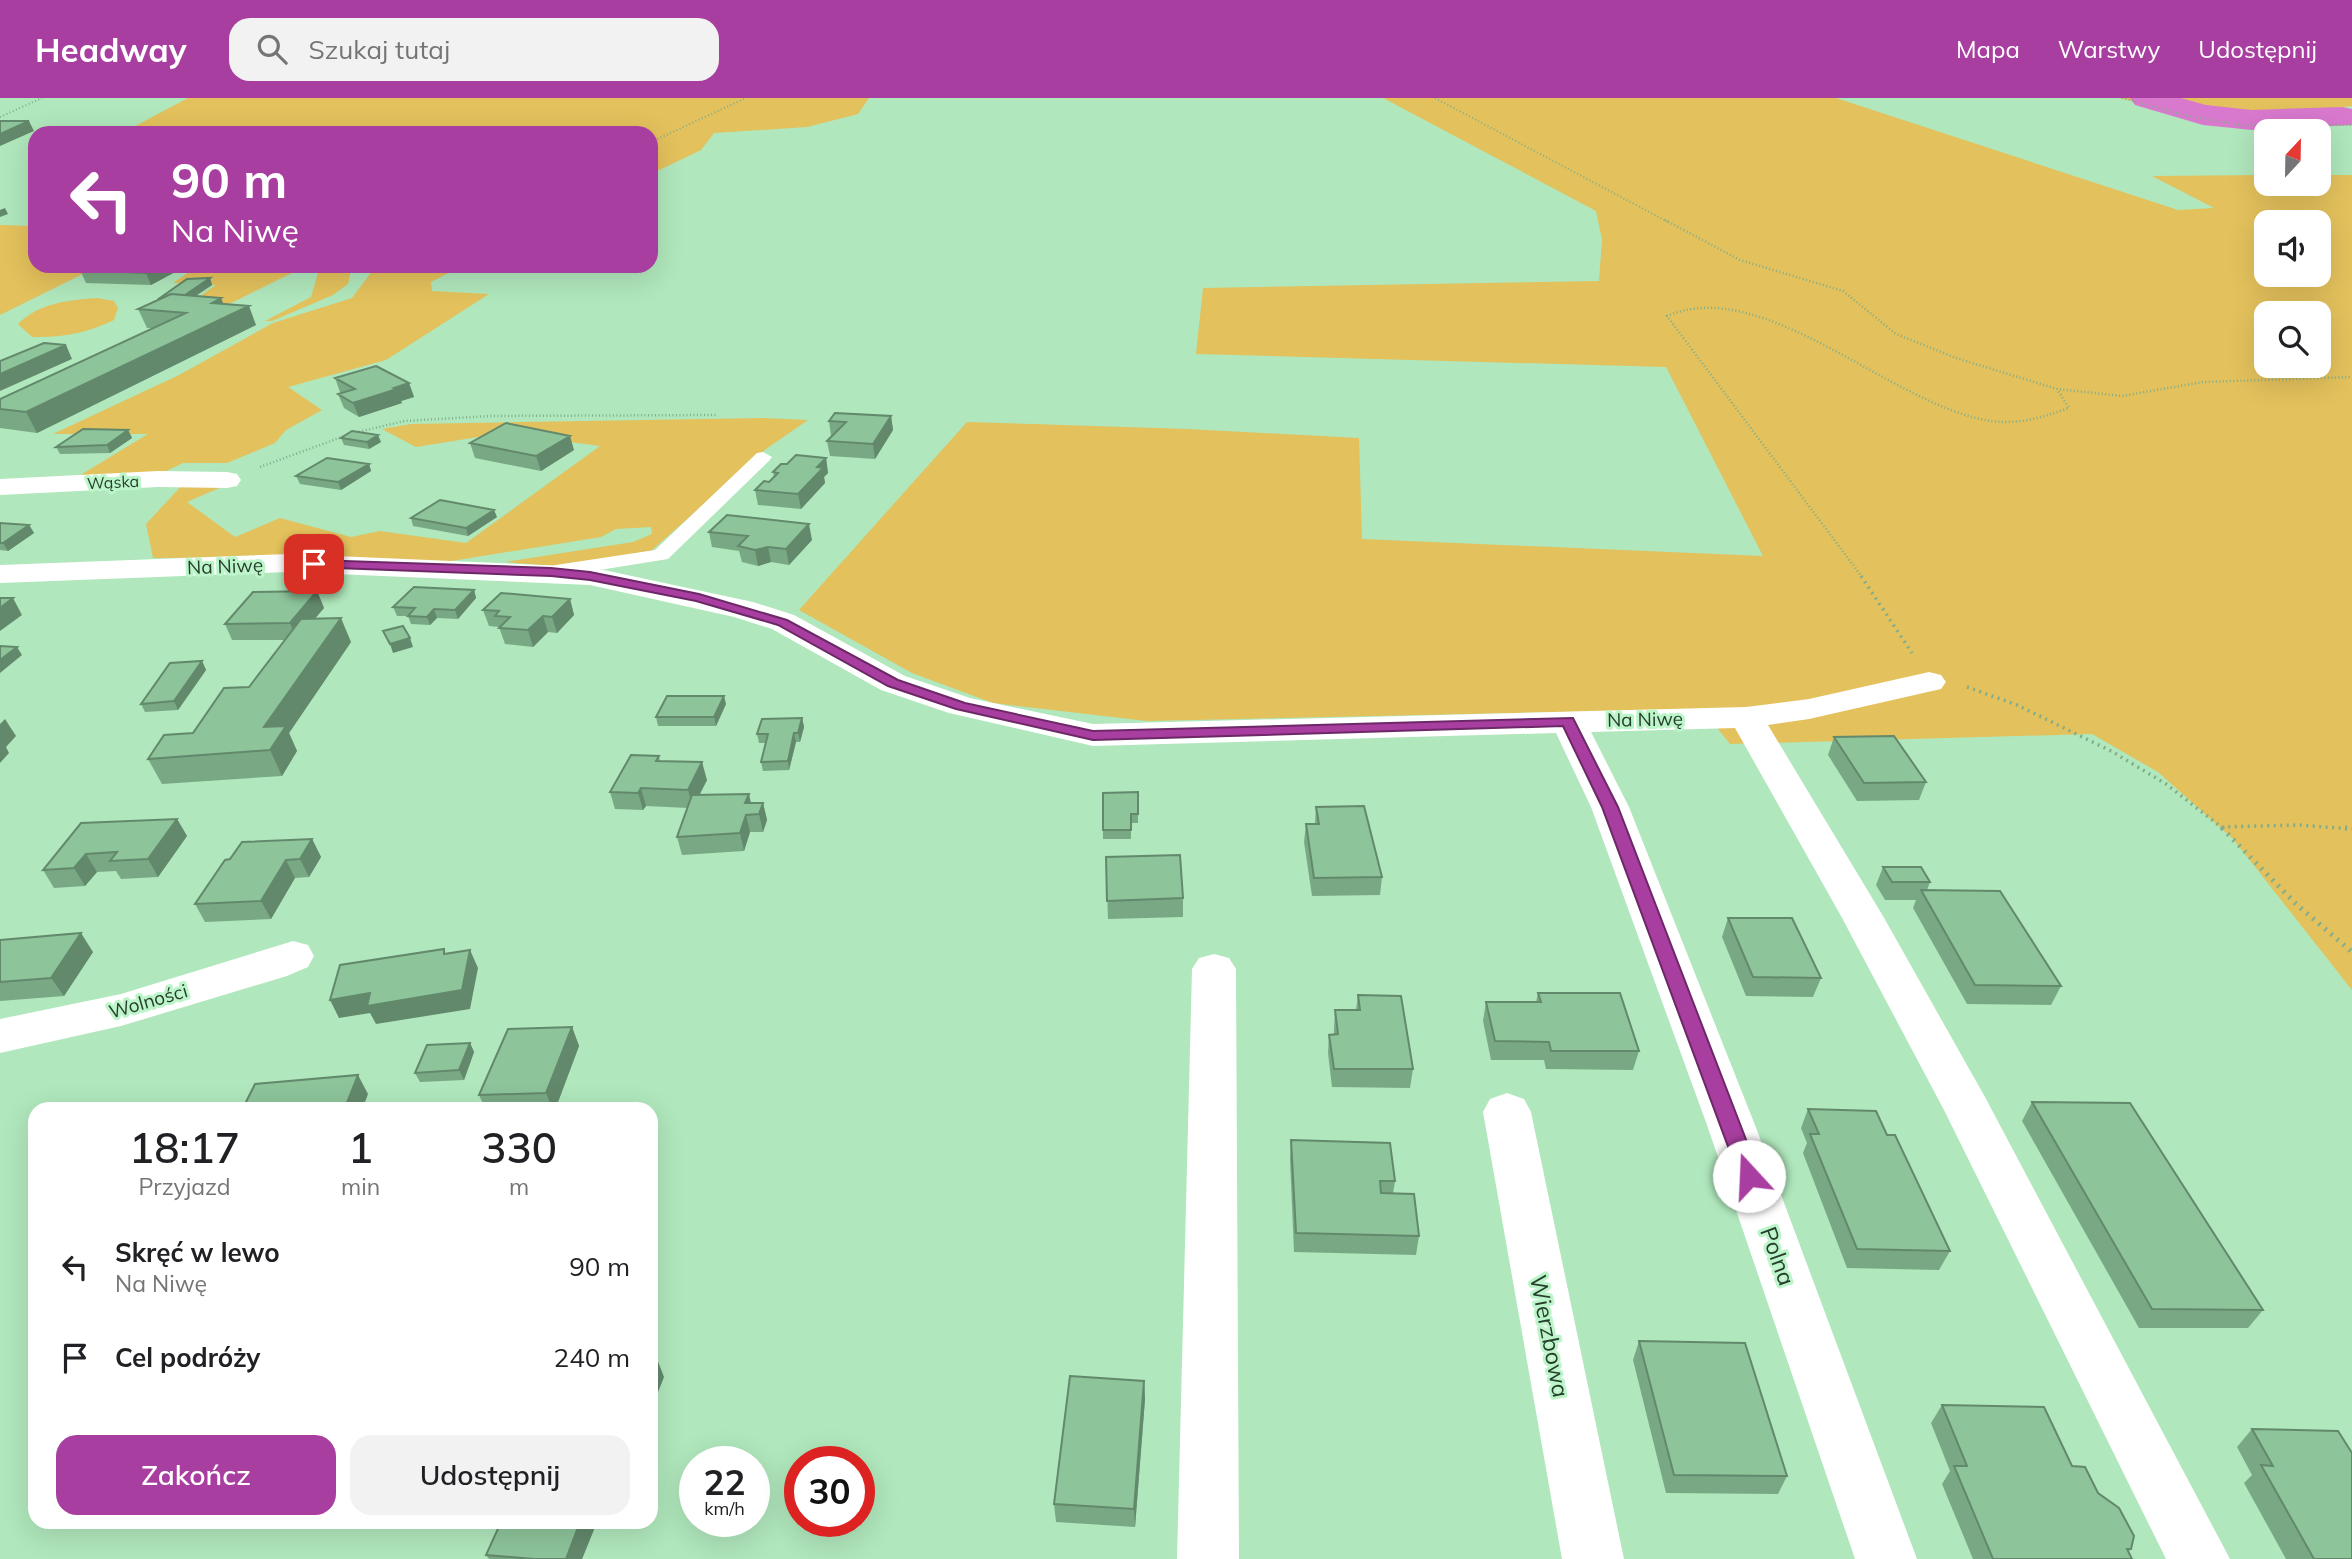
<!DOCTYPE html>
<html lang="pl">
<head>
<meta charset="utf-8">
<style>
  :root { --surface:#fff; --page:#f2f2f2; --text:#202124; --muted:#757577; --accent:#a83e9f }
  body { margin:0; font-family:Mulish,sans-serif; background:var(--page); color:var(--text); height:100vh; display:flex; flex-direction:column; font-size:26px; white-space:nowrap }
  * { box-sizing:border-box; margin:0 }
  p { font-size:23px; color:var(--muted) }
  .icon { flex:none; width:38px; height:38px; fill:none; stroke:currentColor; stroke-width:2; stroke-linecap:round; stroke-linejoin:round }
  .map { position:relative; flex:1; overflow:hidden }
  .drawer { position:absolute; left:28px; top:1004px; width:630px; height:427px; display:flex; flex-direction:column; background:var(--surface); border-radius:21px; box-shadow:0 7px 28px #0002 }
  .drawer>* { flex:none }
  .hud { position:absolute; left:28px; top:28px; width:630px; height:147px; border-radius:21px; box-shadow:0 7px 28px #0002; background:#a83e9f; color:#fff; overflow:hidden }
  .needle { width:46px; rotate:22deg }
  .controls { position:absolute; left:2254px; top:21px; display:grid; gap:14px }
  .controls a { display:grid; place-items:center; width:77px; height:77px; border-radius:14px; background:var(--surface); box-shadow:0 7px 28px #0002; font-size:35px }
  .speed { position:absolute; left:679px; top:1348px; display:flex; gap:14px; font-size:35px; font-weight:700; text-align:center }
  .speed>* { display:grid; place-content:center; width:91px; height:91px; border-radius:50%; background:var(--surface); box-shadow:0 7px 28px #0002; line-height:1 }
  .speed small { font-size:18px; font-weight:400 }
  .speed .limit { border:10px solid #d22; background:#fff; color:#111 }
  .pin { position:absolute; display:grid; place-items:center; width:60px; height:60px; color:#fff; margin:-30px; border-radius:14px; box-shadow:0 4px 10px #0006 }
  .me { position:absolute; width:77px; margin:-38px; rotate:340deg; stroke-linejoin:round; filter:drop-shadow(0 0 5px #0008) }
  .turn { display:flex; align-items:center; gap:24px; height:147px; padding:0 28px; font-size:32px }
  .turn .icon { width:91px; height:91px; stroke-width:2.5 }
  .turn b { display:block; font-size:49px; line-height:60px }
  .eta { display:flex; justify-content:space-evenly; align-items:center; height:119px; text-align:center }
  .eta b { font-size:42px; font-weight:600; line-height:49px }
  .action { display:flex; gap:14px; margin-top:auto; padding:14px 28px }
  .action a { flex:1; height:80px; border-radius:21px; background:var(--accent); color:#fff; font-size:28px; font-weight:600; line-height:80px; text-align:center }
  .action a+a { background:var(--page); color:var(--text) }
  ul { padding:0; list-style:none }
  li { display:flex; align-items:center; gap:21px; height:91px; padding:0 28px }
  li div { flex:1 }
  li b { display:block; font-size:26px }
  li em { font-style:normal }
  header { display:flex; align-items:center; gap:42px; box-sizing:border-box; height:98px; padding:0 35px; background:var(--accent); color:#fff }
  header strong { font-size:33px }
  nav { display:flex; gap:38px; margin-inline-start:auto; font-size:24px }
  .search { width:490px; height:63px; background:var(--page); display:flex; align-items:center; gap:18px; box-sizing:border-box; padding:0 24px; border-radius:21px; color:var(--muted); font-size:26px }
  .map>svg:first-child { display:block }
  .green { fill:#e3c15c; fill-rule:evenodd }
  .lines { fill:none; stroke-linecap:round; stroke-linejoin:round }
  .river { fill:#d979ce; fill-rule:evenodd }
  .path-far3 { stroke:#81ad8b; stroke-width:2; stroke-dasharray:1 2.5; stroke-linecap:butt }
  .path-far2 { stroke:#81ad8b; stroke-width:2.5; stroke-dasharray:1 2.5; stroke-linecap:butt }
  .path-far1 { stroke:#81ad8b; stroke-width:3.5; stroke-dasharray:2 4.5; stroke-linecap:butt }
  .path { stroke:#81ad8b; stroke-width:5; stroke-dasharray:2 6; stroke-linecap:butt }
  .lane { fill:#fff; fill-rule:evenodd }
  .street { fill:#fff; fill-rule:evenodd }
  .wall { fill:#79a984 }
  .shaded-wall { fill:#63896c }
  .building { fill:#8dc49a; stroke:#63896c; stroke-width:2 }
  .route { fill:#a83e9f; stroke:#6d2867; stroke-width:2 }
  .labels { text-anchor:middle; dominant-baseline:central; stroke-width:6; stroke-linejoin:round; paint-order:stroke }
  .far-street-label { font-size:16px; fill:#283e2d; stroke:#bcf5c9 }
  .street-label { font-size:19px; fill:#283e2d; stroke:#bcf5c9 }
  .near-street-label { font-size:23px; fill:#283e2d; stroke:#bcf5c9 }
</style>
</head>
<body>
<header>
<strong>Headway</strong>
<div class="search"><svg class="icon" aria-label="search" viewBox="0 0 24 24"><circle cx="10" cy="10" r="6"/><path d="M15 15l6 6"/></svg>Szukaj tutaj</div>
<nav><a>Mapa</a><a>Warstwy</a><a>Udostępnij</a></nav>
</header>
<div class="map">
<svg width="2352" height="1461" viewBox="0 0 2352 1461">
  <rect width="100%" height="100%" fill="#b0e7bc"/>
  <path class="green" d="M188 0H869L858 16 807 29 714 35 701 52 651 76V35H122Z
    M1383 0H1836L2178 112 2214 110 2152 78 2266 77V86H2319V77H2352V892L2233 741 2158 674 2092 636 1730 646 1702 611 1147 623 993 605 912 575 799 512 967 324 1188 331 1359 340 1362 441 1763 458 1666 269 1196 256 1203 190 1599 183 1602 142 1596 113ZM2266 124H2319V177H2266ZM2266 215H2319V268H2266Z
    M2119 0H2352V8L2339 10 2352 13V25L2221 24Z
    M0 127 35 128V168L95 170 0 217Z
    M198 168H352L348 186 333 197 272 223H265L311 199 318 175 298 172 223 209H184L216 187 173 185Z
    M462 168 431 184 432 193 489 196 386 262 288 289 322 312 286 332 275 345 227 365H183L156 378 74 381 148 336H53L179 277 273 225 352 200 375 169Z
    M97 200 114 203 118 210 114 222C86 235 63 240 32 239L18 226C39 205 69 202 97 200Z
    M763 320 808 322 766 351 651 453 551 468 505 464 633 444 652 436 651 429 616 431 601 439 439 465 303 459 153 460 146 426 185 384 224 388 187 404 235 439 280 420 351 439 380 433 466 445 600 348 503 335 416 349 382 331 411 326Z"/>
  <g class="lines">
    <path class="river" d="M2130 0H2181L2206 7 2252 12 2342 9 2352 11V27L2252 32 2203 27 2135 7Z"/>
    <path class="path-far3" d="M1435 0 1668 124
      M2122 0 2188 18 2241 27H2352
      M0 19 42 0
      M651 44 746 0"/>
    <path class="path-far2" d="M1665 122 1740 162 1843 193 1896 236 1956 260 2057 291 2122 298 2203 284 2352 279
      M260 369 350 336 404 323 490 318 718 317
      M1862 479 1667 218C1764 176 1893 309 1991 323 2019 327 2043 319 2069 310L2057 291"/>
    <path class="path-far1" d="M1861 478 1912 555
      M1967 589 2017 607 2113 654 2166 686 2221 729 2299 727 2352 731
      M2221 729 2224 732"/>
    <path class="path" d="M2222 730 2296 806 2352 854
      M2345 730 2352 731"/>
    <path class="lane" d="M763 354 772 359 769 363 668 461 556 479 546 473 556 467 655 452 757 355Z"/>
    <path class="street" d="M158 373 227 374 237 376 241 382 237 388 227 390 158 389 0 397V381Z
      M289 456 590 469 753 504 794 517 905 578 970 600 1093 626 1746 609 1809 601 1929 574 1941 577 1946 584 1941 591 1809 621 1768 627 1883 818 1985 999 2230 1461H2166L1944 1012 1841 818 1735 630 1591 634 1629 709 1755 1027 1917 1461H1855L1707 1027 1591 709 1556 635 1093 648 949 615 881 592 772 531 734 519 590 487 289 474 0 485V467Z
      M293 843 308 847 314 858 308 869 287 878 121 928 0 955V921L121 896Z
      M1214 856 1229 860 1236 871 1239 1461H1177L1192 871 1199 860Z
      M1507 995 1524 1001 1531 1014 1624 1461H1562L1483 1014 1490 1001Z"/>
  </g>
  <path class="wall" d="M80 172 177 173 151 187 86 185Z
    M210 180 212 187 196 198 221 200 223 206 256 227 37 335 0 330V301L154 230H147L138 211Z
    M335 280 409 285 414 299 401 303 402 305 359 319 344 310 338 296 342 295 340 294Z
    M891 318 893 332 875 361 830 358 827 343 833 338H831L829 323Z
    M128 332 132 340 110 355 60 356 56 349Z
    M341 340 381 344 369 351 344 347Z
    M470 345 574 352 541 373 475 360Z
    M826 360 828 375 824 379 825 385 801 411 758 407 755 392 769 384 774 379 773 374 787 366Z
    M369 366 371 373 341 392 300 386 296 378Z
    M497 419 468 438 413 428 411 420Z
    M0 425 29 427 34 435 8 453 0 452Z
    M709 434 812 442 789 467 771 464 758 468 742 464 739 453 712 449Z
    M474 492 476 500 458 521 437 520 430 527 411 526 408 518H397L393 509Z
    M317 493 324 510 314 521 351 544 289 635 297 653 282 678 162 686 148 661 193 635 249 589 286 542H232L225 526Z
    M570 501 574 517 557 535 548 534 533 549 505 546 499 529 489 528 483 512Z
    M202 563 206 572 178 612 145 614 141 606Z
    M726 606 716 628H658L656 619Z
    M802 620 804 629 800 644H796L789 672 763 673 761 664 766 645H759L757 636Z
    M1834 639 1926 684 1919 702 1857 703 1828 657Z
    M659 658 660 663 707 682 699 697 751 705H763L767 722 763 734H750L744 753 682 757 677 739 688 710 646 708 643 712 615 711 610 694Z
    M1138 694V725H1131V741H1103V732Z
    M1316 709 1382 779 1380 797 1312 798 1304 744 1306 726H1315Z
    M177 721 187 738 158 779 121 781 116 773 97 774 85 788 54 790 43 772Z
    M312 741 321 759 309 779 295 780 271 821 205 824 195 806 230 761Z
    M1106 759 1183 800V819L1108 821Z
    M1883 769 1930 784 1927 792 2061 888 2051 907 1967 906 1913 810 1916 802H1885L1876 787Z
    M1728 820 1821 880 1813 899 1746 898 1722 839Z
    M0 842 93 854 64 898 0 903Z
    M1538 895 1639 953 1633 972 1546 971 1544 962H1491L1483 923 1486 904H1536Z
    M1358 897 1413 971 1410 990 1332 989 1328 955 1329 937 1334 936V931L1335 912H1356Z
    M572 929 579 948 555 1012H486L479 997Z
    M470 945 474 954 464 982 420 984 415 975Z
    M2032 1004 2263 1212 2248 1230H2139L2022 1023Z
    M1808 1011 1887 1037 1950 1153 1939 1172 1847 1170 1803 1055 1807 1045 1801 1030Z
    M1291 1042 1395 1083 1393 1096 1419 1138 1416 1157 1294 1154 1290 1061Z
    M1639 1243 1787 1378 1778 1396 1666 1395 1633 1262Z
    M1144 1283 1145 1301 1135 1429 1056 1424 1054 1406Z
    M1942 1307 2072 1368 2098 1395 2131 1451 2128 1454 2132 1461H1973L1942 1386 1950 1373 1931 1325Z
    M2252 1331 2352 1461H2286L2244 1385 2252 1377 2237 1349Z
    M501 1424H597L582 1461H489L486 1457Z"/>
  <path class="shaded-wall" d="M29 23 34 33 0 48V36Z
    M5 110 8 116 0 119V112Z
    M158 168H175L177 173 151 187 146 175Z
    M210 180 212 187 180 208 178 202Z
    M221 200 228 218 249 208 256 227 37 335 26 314 212 205Z
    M66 247 72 261 0 293V276Z
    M409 285 414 299 401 303 402 305 359 319 353 305Z
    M891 318 893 332 875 361 873 346Z
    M128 332 132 340 110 355 107 347Z
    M378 337 381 344 369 351 367 344Z
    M570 338 574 352 541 373 536 358Z
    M826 360 828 375 824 379 825 385 801 411 798 396 817 369Z
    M369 366 371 373 341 392 338 384Z
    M494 412 497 419 468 438 466 430Z
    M809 426 812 442 789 467 786 451Z
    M29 427 34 435 8 453 3 445Z
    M768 449 771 464 758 468 755 452Z
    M474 492 476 500 458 521 455 512Z
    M317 493 324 510 297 542 290 525Z
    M13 500 22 517 0 533V510Z
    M570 501 574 517 557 535 552 519Z
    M434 511 437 520 430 527 427 519Z
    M543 518 548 534 533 549 528 532Z
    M341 520 351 544 289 635 297 653 282 678 270 652 264 629Z
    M410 540 413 549 393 555 390 546Z
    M17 549 22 557 0 575V562Z
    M202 563 206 572 178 612 174 603Z
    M724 598 726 606 716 628 714 619Z
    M802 620 804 629 800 644 798 635Z
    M5 621 16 638 6 649 9 655 0 665V626Z
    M794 635 796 644 789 672 788 663Z
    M702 664 707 682 693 710 688 692Z
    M641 690 646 708 643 712 638 695Z
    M749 696 753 714 745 705Z
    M763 705 767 722 763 734 759 716Z
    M746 717 750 734 744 753 740 735Z
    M177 721 187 738 158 779 148 761Z
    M312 741 321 759 309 779 300 761Z
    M86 756 97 774 85 788 74 770Z
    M286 762 295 780 271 821 261 803Z
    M81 835 93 854 64 898 51 880Z
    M470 852 478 870 470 911 376 926 370 915 339 920 330 902Z
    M572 929 579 948 555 1012H553L546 995Z
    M470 945 474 954 464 982 459 972Z
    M358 977 368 996 362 1012H344Z
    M657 1261 664 1279 651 1312V1274Z
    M1144 1283 1145 1301 1135 1429 1134 1411Z
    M580 1424H597L582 1461H566Z"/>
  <path class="building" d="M0 23H29L0 36Z
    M89 168H158L146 175 80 172Z
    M210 180 185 197 171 196 157 202 187 181Z
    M171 196 221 200 212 205 249 208 26 314 0 311V301L186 215 138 211Z
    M44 245 66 247 0 276V263Z
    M376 268 409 285 394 290 397 291 353 305 338 296 355 291 335 280Z
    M835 315 891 318 873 346 827 343 846 324 829 323Z
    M506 325 570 338 536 358 470 345Z
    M83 331 128 332 107 347 56 349Z
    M352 333 378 337 367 344 341 340Z
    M796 357 826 360 817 369 823 370 798 396 755 392 764 383 769 384 778 375 773 374 781 366H787Z
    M327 360 369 366 338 384 296 378Z
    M440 402 494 412 466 430 411 420Z
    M727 417 809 426 786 451 768 449 755 452 738 448 748 438 709 434Z
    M0 425 29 427 3 445H0Z
    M414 489 474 492 455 512 434 511 427 519 408 518 415 510 393 509Z
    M317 493 290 525 225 526 253 494Z
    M501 495 570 501 552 519 543 518 528 532 499 530 510 519 495 518 499 513 483 512Z
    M0 500H13L0 510Z
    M341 520 264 629 286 628 270 652 148 661 164 637 193 635 224 590 249 589 301 521Z
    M403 528 410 540 390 546 383 533Z
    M0 548 17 549 0 562Z
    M202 563 174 603 141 606 170 565Z
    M667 598H724L714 619H656Z
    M802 620 798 635H794L788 663 761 664 768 636H757L762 621Z
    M1894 638 1926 684 1864 685 1834 639Z
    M631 657 659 658 656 663 702 664 688 692 641 690 638 695 610 694Z
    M1138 694V716H1131V732H1103V695Z
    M749 696 745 705H763L759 716 746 717 740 735 677 739 692 697Z
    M1364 708 1382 779 1314 780 1306 726H1319L1316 709Z
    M177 721 148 761 110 763 117 754 86 756 74 770 43 772 81 725Z
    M312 741 300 761 286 762 261 803 195 806 225 762 230 761 242 744Z
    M1180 757 1183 800 1107 803 1106 759Z
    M1883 769H1921L1930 784H1892Z
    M1921 792 2000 793 2061 888 1975 887Z
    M1728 820H1792L1821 880 1753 879Z
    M81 835 51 880 0 884V842Z
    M444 851V856L470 852 462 892 367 908 370 895 330 902 340 867Z
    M1538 895H1620L1639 953H1551L1549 944 1495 943 1486 904H1541Z
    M1358 897 1401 898 1413 971H1334L1329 937 1338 936 1335 912H1360Z
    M572 929 546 995 479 997 508 931Z
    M470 945 459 972 415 975 427 947Z
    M358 977 344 1012H242L255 986Z
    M2032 1004 2130 1005 2263 1212 2152 1211Z
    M1808 1011 1876 1013 1887 1037H1895L1950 1153 1857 1151 1810 1036H1819Z
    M1291 1042 1390 1045 1395 1083H1380L1381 1095 1414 1096 1419 1138 1296 1135Z
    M1639 1243 1745 1245 1787 1378 1674 1377Z
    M651 1260 657 1261 651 1274Z
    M1070 1278 1144 1283 1134 1411 1054 1406Z
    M1942 1307 2044 1309 2072 1368 2085 1369 2098 1395 2119 1410 2134 1438 2131 1451H2127L2132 1461H1993L1954 1368H1967Z
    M2252 1331 2338 1333 2352 1355V1461H2314L2261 1367 2273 1368Z
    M501 1424H580L566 1461H534L486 1457Z"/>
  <path class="route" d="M314 462 551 470 590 474 699 496 787 522 898 582 965 605 1093 633 1573 620 1618 709 1760 1078 1757 1084 1749 1087 1742 1084 1739 1078 1602 709 1563 628 1093 642 956 611 888 588 778 527 696 503 590 482 551 478 310 469V463Z"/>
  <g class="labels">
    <g class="far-street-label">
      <text transform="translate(113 384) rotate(-3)">Wąska</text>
    </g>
    <g class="street-label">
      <text transform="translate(225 468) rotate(-2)">Na Niwę</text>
      <text transform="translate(1645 621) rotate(-1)">Na Niwę</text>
      <text transform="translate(148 903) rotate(-16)">Wolności</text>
    </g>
    <g class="near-street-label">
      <text transform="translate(1778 1158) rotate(70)">Polna</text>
      <text transform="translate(1550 1238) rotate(79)">Wierzbowa</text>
    </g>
  </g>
</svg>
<div class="controls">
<a><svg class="needle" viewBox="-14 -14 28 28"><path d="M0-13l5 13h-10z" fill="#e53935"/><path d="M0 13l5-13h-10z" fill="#757577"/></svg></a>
<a><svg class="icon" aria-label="sound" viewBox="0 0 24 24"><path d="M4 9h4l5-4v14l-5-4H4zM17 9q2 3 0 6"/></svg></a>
<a><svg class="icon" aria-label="search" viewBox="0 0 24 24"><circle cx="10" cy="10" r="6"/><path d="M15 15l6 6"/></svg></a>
</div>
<div class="speed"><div>22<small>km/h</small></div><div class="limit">30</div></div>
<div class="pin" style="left:314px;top:466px;background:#d93025"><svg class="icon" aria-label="arrive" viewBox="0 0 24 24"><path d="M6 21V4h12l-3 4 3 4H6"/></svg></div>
<svg class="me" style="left:1749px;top:1078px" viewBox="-20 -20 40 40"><circle r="19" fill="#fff"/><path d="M0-13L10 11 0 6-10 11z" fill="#a83e9f"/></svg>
<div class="hud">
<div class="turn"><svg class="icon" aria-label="left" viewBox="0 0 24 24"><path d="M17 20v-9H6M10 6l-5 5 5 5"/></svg><div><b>90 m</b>Na Niwę</div></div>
</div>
<section class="drawer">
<div class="eta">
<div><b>18:17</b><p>Przyjazd</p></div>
<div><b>1</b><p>min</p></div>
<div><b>330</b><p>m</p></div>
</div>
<ul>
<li><svg class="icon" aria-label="left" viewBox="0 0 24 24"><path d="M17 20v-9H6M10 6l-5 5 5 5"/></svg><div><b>Skręć w lewo</b><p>Na Niwę</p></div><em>90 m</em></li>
<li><svg class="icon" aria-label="arrive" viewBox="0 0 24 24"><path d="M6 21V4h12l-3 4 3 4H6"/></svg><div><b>Cel podróży</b></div><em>240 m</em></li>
</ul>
<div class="action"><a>Zakończ</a><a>Udostępnij</a></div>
</section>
</div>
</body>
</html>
